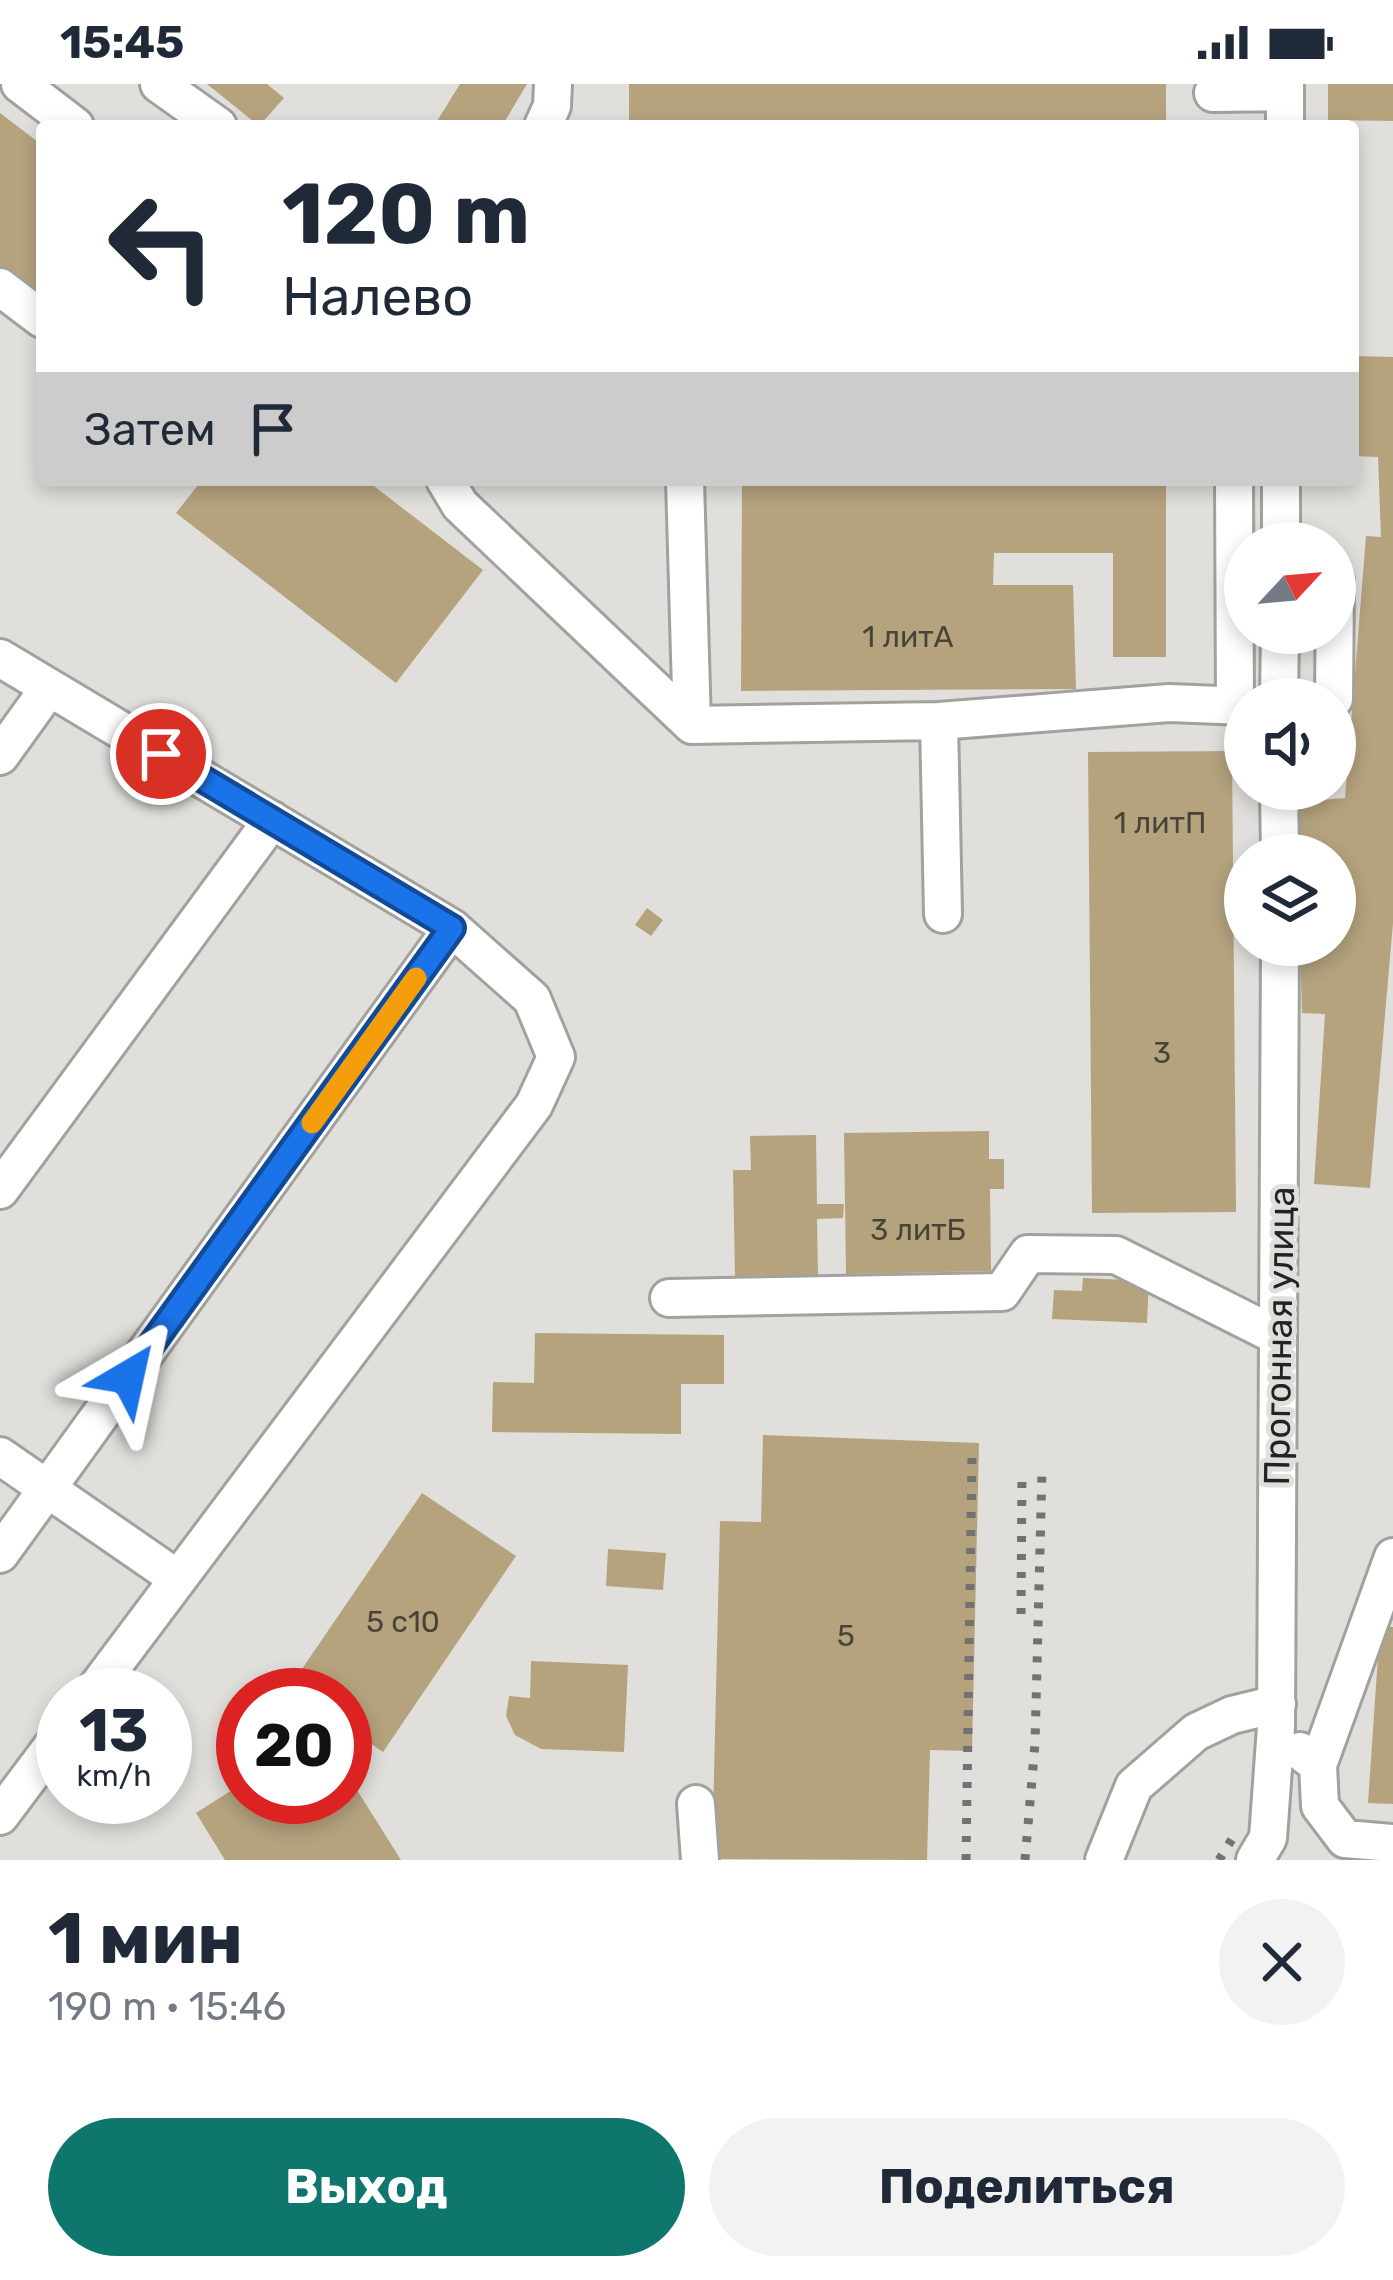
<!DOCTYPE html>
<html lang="ru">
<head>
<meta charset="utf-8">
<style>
  :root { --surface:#fff; --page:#f2f2f3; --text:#1f2937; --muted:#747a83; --accent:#0f766e }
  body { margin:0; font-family:Rubik,sans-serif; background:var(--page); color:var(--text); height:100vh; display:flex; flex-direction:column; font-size:45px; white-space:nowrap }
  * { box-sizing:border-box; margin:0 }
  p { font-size:39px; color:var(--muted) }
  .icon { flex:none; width:66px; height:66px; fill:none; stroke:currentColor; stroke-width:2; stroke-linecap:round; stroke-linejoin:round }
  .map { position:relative; height:1776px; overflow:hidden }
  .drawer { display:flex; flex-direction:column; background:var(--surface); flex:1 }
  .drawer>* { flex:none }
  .banner { position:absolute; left:36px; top:36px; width:1323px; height:366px; border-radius:12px; box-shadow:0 6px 18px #0003; background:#fff; color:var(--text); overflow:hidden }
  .needle { width:78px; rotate:64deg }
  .fabs { position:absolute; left:1224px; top:438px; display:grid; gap:24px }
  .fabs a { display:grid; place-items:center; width:132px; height:132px; border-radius:50%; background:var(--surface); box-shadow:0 6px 18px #0003; font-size:60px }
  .speed { position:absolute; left:36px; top:1584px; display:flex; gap:24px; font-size:60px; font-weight:700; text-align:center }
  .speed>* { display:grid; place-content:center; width:156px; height:156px; border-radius:50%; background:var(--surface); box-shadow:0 6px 18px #0003; line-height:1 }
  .speed small { font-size:30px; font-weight:400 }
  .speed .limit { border:18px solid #d22; background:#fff; color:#111 }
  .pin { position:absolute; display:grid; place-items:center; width:102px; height:102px; color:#fff; margin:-51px; border:6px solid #fff; border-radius:50%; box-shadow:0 3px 12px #0007 }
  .me { position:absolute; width:132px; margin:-66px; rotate:36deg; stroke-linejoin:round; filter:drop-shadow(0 0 9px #0008) }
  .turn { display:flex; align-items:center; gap:42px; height:252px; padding:0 48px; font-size:54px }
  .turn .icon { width:156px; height:156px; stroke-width:2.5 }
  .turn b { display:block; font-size:84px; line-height:102px }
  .then { display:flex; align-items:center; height:114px; padding:0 48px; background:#0003; gap:24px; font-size:45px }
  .round { display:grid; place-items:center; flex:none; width:126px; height:126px; border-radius:63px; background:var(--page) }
  .overview { display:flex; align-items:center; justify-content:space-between; height:204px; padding:0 48px }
  h1 { font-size:72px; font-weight:700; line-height:90px }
  .cta { display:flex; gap:24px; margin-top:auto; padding:24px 48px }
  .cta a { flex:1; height:138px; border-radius:72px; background:var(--accent); color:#fff; font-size:48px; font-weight:700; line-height:138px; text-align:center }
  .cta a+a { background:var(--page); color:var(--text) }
  .status { display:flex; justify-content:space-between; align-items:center; height:84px; padding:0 60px; background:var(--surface); direction:ltr }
  .status svg { height:33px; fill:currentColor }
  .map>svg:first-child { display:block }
  .building { fill:#b5a37e }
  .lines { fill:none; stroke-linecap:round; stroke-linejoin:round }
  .minor-casing { stroke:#a3a19d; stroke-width:42 }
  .minor { stroke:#fff; stroke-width:36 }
  .rail { stroke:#747270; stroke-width:9; stroke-dasharray:6 12; stroke-linecap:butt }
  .route-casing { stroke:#114b97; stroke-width:30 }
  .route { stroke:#1a73e8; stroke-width:21 }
  .slow { stroke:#f59e0b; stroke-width:21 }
  .labels { text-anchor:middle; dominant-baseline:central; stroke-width:10; stroke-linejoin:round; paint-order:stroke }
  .number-label { font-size:30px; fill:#484339 }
  .street-label { font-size:36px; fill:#242322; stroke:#e1dfdb }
</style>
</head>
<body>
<div class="status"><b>15:45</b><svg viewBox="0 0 49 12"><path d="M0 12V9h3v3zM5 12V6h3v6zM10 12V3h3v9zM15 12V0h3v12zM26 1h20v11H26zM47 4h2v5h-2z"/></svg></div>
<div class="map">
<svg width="1393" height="1776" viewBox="0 0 1393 1776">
  <rect width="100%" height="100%" fill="#e1dfdb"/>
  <path class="building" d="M207 0H267L284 14 259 42Z
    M460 0H527L502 42H434Z
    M629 0H1166V42H629Z
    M1328 0H1393V37L1328 36Z
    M0 29 42 61V216L0 184Z
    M1353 272 1393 273V839L1370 1104 1314 1100 1325 930 1302 929 1300 861H1335V771H1299L1298 705H1321V716L1345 714 1366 452 1381 453 1378 373 1353 372Z
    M202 396H366L483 486 396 599 176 429Z
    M742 396H1166V573H1113V469H994L993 501H1073L1076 605 741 607Z
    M1232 667 1236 1128 1092 1129 1088 668Z
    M647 824 663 836 651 852 635 841Z
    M989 1047V1075H1004V1105H990L991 1187 846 1190 844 1049Z
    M816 1051 817 1120H844L843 1134 817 1135 818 1191 735 1192 733 1086H751L750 1052Z
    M1083 1194 1149 1197 1147 1239 1052 1235 1054 1206 1082 1207Z
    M535 1249 724 1251V1300H681V1350L492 1348 493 1298 534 1299Z
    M763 1351 979 1359 972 1667 930 1666 927 1776 712 1775 720 1437 761 1438Z
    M422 1409 516 1472 383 1668 345 1642V1611H299L289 1604Z
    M608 1465 666 1469 663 1506 606 1502Z
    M1380 1543H1393V1720L1368 1719Z
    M531 1577 628 1581 624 1668 541 1665 515 1651 506 1632 509 1612 530 1614Z
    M345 1687 401 1776H225L196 1729 243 1699V1713H345Z"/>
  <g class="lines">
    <g class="minor-casing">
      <path id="minor" d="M20 0 75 42
        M159 0 218 42
        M1285 0V42
        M1213 9 1285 8
        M543 42 552 22 553 0
        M0 203 42 235
        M445 396 460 421 692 641 939 637 1169 619 1245 622
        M685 396 692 641
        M1234 396 1235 623
        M1281 459V396
        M0 574 452 844 532 915 556 973 534 1021 91 1611
        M1279 615 1280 549
        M1334 615 1335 496
        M939 637 943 830
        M0 672 49 604
        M1279 705 1280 771
        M0 1106 272 736
        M669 1214 1002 1208 1028 1170 1116 1171 1277 1252
        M0 1372 178 1495
        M0 1470 452 844
        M1300 1667 1318 1681 1320 1722 1345 1755 1393 1759
        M1318 1681 1393 1473
        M696 1720 700 1776
        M0 1732 63 1648
        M1104 1776 1134 1702 1196 1648 1232 1631 1277 1620
        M1255 1776 1268 1754 1276 1643 1280 861"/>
    </g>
    <use href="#minor" class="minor"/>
    <path class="rail" d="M1021 1530 1022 1386
      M966 1776 972 1371
      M1025 1776 1035 1660 1042 1386
      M1219 1776 1237 1747"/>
  </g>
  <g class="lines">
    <g class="route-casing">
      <path id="route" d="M128 1293 452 844 161 670"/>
    </g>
    <use href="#route" class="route"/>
    <path class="slow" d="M312 1039 416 894"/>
  </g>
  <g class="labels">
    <g class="number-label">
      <text x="908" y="553">1 литА</text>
      <text x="1160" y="739">1 литП</text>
      <text x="1162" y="969">3</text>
      <text x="918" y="1146">3 литБ</text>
      <text x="403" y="1538">5 с10</text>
      <text x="846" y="1552">5</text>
    </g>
    <g class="street-label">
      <text transform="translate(1279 1252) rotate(-89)">Прогонная улица</text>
    </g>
  </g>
</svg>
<div class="fabs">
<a><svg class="needle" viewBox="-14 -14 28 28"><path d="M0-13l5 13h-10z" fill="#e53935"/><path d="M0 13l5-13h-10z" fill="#747a83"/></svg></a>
<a><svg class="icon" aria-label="sound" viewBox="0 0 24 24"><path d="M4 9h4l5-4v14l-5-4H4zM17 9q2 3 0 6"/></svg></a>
<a><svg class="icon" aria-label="layers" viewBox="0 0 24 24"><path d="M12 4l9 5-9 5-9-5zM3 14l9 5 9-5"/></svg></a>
</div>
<div class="speed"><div>13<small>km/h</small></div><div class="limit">20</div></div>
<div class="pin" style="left:161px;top:670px;background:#d93025"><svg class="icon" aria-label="arrive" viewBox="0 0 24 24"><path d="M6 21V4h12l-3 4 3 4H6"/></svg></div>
<svg class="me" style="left:128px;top:1293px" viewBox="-20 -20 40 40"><path d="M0-17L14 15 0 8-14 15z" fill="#1a73e8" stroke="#fff" stroke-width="4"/></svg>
<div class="banner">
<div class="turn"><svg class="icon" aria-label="left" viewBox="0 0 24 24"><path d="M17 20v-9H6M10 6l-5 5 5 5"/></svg><div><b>120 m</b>Налево</div></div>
<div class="then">Затем<svg class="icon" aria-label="arrive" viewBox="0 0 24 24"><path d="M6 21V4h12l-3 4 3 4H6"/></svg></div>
</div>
</div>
<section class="drawer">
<div class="overview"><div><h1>1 мин</h1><p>190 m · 15:46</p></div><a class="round"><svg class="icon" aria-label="close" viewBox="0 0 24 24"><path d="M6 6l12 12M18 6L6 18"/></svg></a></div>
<div class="cta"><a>Выход</a><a>Поделиться</a></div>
</section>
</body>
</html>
